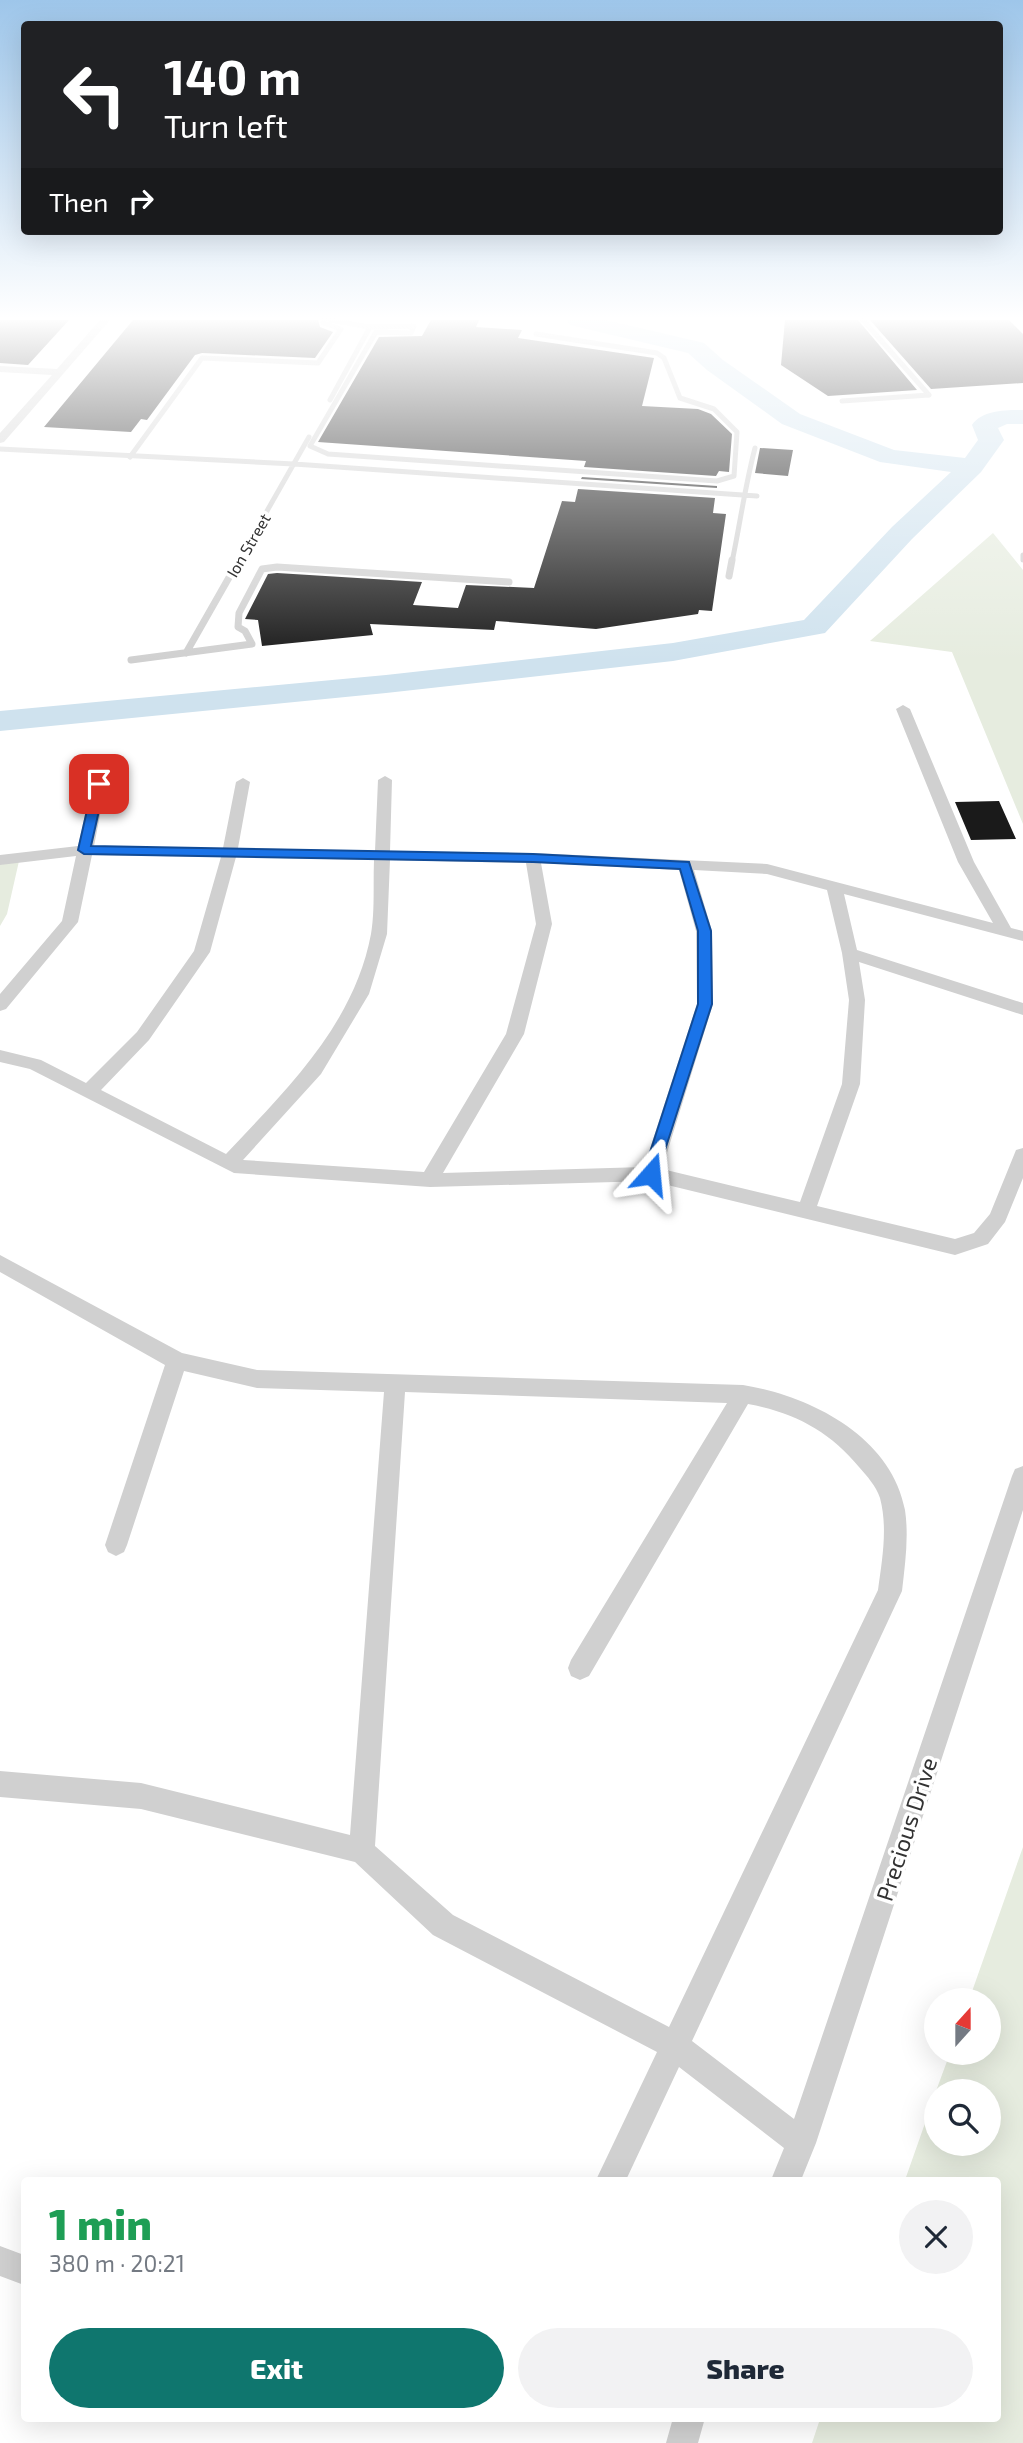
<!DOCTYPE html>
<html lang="en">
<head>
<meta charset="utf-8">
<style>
  :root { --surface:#fff; --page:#f2f2f3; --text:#1f2937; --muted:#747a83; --accent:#0f766e }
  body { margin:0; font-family:"Exo 2",sans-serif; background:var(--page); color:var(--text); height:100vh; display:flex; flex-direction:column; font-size:26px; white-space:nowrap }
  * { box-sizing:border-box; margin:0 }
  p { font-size:23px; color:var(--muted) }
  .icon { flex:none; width:38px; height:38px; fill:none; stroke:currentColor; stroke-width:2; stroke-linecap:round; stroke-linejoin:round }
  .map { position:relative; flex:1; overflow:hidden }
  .sheet { position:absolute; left:21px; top:2177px; width:980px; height:245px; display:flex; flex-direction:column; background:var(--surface); border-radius:7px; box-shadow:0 7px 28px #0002 }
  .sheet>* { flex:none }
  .guide { position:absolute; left:21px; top:21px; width:982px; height:214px; border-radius:7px; box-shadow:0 7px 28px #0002; background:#202124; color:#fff; overflow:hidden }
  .needle { width:46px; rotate:21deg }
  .tools { position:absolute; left:924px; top:1988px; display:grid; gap:14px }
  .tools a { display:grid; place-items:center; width:77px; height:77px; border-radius:50%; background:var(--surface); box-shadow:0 7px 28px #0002; font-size:35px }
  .pin { position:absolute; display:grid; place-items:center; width:60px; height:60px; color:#fff; margin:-30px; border-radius:14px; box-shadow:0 4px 10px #0006 }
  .me { position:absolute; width:77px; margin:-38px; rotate:18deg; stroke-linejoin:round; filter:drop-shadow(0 0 5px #0008) }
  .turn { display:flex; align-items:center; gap:24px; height:147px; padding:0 28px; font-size:32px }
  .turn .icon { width:91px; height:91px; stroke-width:2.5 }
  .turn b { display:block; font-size:49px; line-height:60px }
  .then { display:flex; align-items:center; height:66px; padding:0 28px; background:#0003; gap:14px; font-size:26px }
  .round { display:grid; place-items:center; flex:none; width:74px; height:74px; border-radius:37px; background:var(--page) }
  .head { display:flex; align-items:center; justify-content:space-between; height:119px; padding:0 28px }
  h1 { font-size:42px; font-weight:800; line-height:52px; color:#1e9e55 }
  .primary-button { display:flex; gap:14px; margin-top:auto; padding:14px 28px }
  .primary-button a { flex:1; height:80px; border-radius:42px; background:var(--accent); color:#fff; font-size:28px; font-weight:800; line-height:80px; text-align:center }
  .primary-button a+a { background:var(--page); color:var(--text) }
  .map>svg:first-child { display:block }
  .green { fill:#e6ecdf }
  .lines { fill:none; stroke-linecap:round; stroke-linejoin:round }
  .river { fill:#cfe2ee; fill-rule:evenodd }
  .building { fill:#1a1a1a }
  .lane-far1 { stroke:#d0d0d0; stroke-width:5 }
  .lane { stroke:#d0d0d0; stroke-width:7 }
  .street { fill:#d0d0d0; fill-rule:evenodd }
  .route { fill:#1a73e8; stroke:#114b97; stroke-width:2 }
  .labels { text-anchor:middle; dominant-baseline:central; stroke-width:7; stroke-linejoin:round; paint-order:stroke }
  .far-street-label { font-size:16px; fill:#333; stroke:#fff }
  .near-street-label { font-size:23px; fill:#333; stroke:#fff }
</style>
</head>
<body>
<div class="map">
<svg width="1023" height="2443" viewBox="0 0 1023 2443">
  <rect width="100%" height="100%" fill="#fff"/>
  <path class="green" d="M993 533 1023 570V824L952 652 870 641Z
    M19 861 7 914 0 926V864Z
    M1023 1847V2443H812L820 2419 998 2418V2180H905L936 2092V2144H989V2091H936L950 2053H989V2000H969Z"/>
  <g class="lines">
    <path class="river" d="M567 320H606L704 343 723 360 800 414 894 450 965 458 978 440 972 425C982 410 1006 410 1023 410V424H1007L998 428 1004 440 981 472 912 539 825 633 673 661 386 693 0 731V711L386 675 673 643 804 620 892 527 951 472 880 462 782 424 707 370 688 353 570 325Z"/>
  </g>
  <path class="building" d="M0 320H69L28 365 0 363Z
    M133 320H318L320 327 333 332 315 358 202 353 195 355 147 420 141 419 131 432 44 427Z
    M431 320H479L476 327 522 330 518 338 654 358 642 406 698 409 711 414 732 434 729 472 719 471 716 476 584 467 586 461 318 442 379 337 422 336Z
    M785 320H858L917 390 828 396 781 365Z
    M870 320H1009L1023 334V383L931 389Z
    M760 448 793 450 788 476 755 473Z
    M582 477 717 486V488L581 479Z
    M578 489 715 498 713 513 726 514 712 611 699 610 698 614 596 629 496 621 494 630 370 624 373 635 262 646 258 620 245 619 268 574 277 573 422 582 413 605 458 608 466 585 534 588 562 501 575 502Z
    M999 801 1016 839 971 840 955 802Z"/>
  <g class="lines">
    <path class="lane-far1" d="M330 320 370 327 414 326 411 333 376 332 310 446 328 454 717 481 734 476 737 432 714 409 680 398 664 358 657 353 536 334
      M863 320 929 395
      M330 400 370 327
      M842 401 929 395
      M0 449 294 464 757 496
      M130 457 202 358 318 363 341 329 323 323 324 320
      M1023 555V560
      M238 562 309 437
      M732 562C740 524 745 486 755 448"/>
    <path class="lane" d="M729 576 732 560
      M186 653 239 560
      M131 660 252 644 245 631 238 627 239 613 262 569 277 567 509 582"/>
    <path class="street" d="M100 320H110L4 442 0 443V433L52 375 0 372V366L57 369Z
      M903 705 910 709 974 862 1011 928 1023 931V941L844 894 857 950 1023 1003V1015L859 962 865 1000 860 1084 817 1206 955 1239 974 1233 990 1214 1014 1155 1016 1150 1023 1148V1178L1005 1222 988 1244 955 1255 651 1181 430 1187 234 1173 30 1069 0 1062V1050L41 1060 86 1083 137 1032 194 951 221 857 92 855 78 922 6 1009 0 1011V994L62 921 76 856 0 865V855L78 846 92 784 99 780 106 784 94 846 223 848 236 782 243 778 250 782 238 848 375 851 378 780 385 776 392 780 390 851 533 853 767 864 993 923 958 862 896 709ZM236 857 374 860C373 884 375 911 371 934 354 1025 286 1090 226 1154L101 1090 149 1040 210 952ZM390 860 526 863 536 924 506 1034 424 1172 243 1160 321 1074 369 994 387 934ZM541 863 679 870 696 931 697 1004 644 1167 443 1173 524 1034 552 924ZM694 870 767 874 827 890 842 953 849 1000 842 1084 800 1202 662 1169 713 1004 712 931Z
      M0 1255 182 1353 257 1370 743 1385C810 1396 891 1436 905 1510 909 1537 905 1564 902 1591L692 2041 794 2119 1012 1476 1015 1469 1023 1466V1510L816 2143 801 2180H771L784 2148 679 2067 626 2180H596L657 2052 433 1935 355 1862 141 1809 0 1797V1771L141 1783 350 1835 384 1392 257 1388 184 1371 127 1545 124 1552 116 1556 108 1552 105 1545 165 1365 0 1272ZM405 1392 727 1403 571 1660 568 1668 571 1676 580 1680 589 1676 748 1404C793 1412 830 1431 859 1467 867 1476 876 1486 880 1498 888 1528 882 1560 878 1590L669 2027 453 1915 375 1846Z
      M0 2246 24 2255V2285L0 2276Z
      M673 2418H705L698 2443H666Z"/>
  </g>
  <linearGradient id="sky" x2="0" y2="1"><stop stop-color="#9ec6ea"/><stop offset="0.48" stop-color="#fff"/><stop offset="1" stop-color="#fff" stop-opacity="0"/></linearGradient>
  <rect width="1023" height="662" fill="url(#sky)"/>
  <path class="route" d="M99 781 105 784 91 846 533 854 689 862 711 931 712 1004 656 1178 651 1179 643 1174 698 1004V931L680 869 533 862 84 854 78 850 93 784Z"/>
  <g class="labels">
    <g class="far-street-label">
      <text transform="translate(248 545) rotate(-60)">Ion Street</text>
    </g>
    <g class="near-street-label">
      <text transform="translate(906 1829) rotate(-72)">Precious Drive</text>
    </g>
  </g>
</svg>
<div class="tools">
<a><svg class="needle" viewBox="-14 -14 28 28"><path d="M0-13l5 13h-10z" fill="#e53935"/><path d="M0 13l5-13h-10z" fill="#747a83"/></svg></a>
<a><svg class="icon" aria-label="search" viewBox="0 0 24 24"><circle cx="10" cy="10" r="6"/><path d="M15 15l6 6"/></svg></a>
</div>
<div class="pin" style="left:99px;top:784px;background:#d93025"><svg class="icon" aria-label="arrive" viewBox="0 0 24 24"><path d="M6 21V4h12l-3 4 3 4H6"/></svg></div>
<svg class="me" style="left:651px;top:1174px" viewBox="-20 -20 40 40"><path d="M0-17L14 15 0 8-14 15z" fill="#1a73e8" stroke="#fff" stroke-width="4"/></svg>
<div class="guide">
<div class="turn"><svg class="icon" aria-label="left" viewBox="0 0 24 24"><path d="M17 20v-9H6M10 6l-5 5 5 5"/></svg><div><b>140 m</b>Turn left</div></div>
<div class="then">Then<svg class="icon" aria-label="right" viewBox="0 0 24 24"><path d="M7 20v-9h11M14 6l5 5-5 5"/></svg></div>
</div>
<section class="sheet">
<div class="head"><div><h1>1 min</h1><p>380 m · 20:21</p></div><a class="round"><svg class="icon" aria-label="close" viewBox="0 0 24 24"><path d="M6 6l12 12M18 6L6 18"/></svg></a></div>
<div class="primary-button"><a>Exit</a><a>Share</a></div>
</section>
</div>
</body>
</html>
